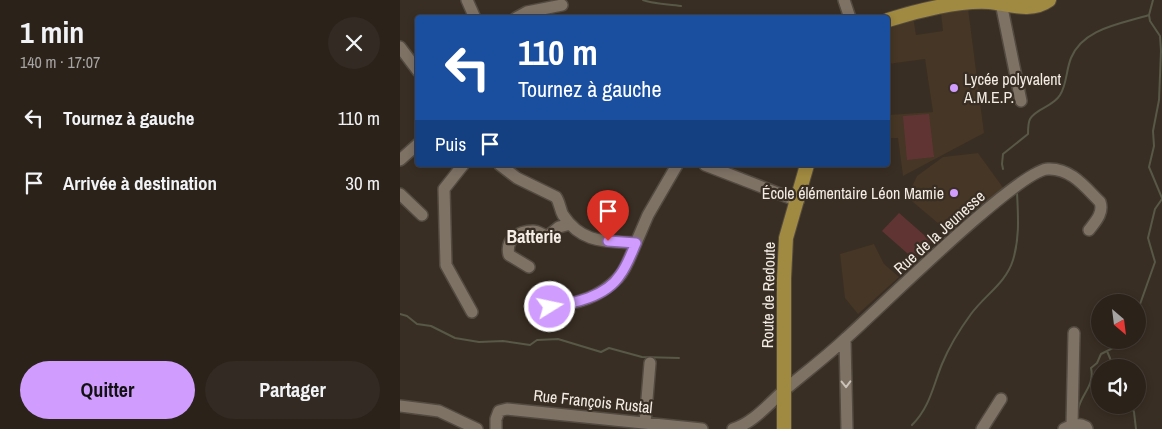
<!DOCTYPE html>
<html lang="fr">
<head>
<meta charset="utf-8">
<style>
  :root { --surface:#2b221a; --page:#332a23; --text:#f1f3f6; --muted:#a6a4a2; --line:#473f39; --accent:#d09dff }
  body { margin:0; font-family:"Archivo Narrow",sans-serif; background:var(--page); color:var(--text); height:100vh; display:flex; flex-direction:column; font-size:19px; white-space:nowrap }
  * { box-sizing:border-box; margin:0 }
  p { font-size:16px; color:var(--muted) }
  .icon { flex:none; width:28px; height:28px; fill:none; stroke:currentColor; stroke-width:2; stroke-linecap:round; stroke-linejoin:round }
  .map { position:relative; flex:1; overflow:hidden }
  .sheet { display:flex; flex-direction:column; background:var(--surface); width:400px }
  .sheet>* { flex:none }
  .banner { position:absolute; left:15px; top:15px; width:475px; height:152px; border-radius:5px; box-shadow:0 2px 8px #0003,0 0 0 1px var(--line); background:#1a4fa0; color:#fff; overflow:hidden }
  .needle { width:32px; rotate:152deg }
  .tools { position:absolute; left:691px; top:294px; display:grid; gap:10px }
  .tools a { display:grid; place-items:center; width:55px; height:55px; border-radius:50%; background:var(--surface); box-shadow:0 2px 8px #0003,0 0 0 1px var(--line); font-size:25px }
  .pin { position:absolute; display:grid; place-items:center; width:42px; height:42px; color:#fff; margin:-51px -21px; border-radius:50% 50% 50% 0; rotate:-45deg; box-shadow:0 0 5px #0007 }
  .pin .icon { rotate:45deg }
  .me { position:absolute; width:55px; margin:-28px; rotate:80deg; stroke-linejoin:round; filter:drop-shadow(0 0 4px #0008) }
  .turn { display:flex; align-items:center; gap:18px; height:105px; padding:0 20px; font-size:22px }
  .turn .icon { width:65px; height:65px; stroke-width:2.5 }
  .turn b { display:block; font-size:35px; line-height:42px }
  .then { display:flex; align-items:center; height:48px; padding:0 20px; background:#0003; gap:10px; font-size:19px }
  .round { display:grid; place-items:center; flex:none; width:52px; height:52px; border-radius:26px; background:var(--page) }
  .overview { display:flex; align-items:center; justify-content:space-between; height:85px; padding:0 20px }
  h1 { font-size:30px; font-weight:800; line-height:38px }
  .primary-button { display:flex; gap:10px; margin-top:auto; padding:10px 20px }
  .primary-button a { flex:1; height:58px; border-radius:30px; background:var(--accent); color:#111; font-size:20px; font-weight:800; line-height:58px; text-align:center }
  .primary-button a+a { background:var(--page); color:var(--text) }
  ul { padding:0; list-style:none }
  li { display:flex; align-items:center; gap:15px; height:65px; padding:0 20px }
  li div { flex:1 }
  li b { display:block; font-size:19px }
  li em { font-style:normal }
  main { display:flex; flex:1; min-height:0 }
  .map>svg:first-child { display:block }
  .built { fill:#453625 }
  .green { fill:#613434 }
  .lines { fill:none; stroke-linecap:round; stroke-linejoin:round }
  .stream { stroke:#575847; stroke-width:2 }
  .minor-casing { stroke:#534a40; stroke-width:14 }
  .major-casing { stroke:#534a40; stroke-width:16 }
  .minor { stroke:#7e7265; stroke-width:11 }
  .major { stroke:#a08940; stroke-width:14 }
  .oneway { stroke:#cbc2b8 }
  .route-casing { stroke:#8766a6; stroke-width:12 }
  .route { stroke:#d09dff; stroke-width:9 }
  .poi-dot { fill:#d09dff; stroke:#392e23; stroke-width:2 }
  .labels { text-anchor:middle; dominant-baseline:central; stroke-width:4.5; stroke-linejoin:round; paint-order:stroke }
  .poi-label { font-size:16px; fill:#f4ede5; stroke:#392e23; text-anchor:start }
  .street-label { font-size:16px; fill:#f4ede5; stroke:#392e23 }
  .neighbourhood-label { font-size:18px; font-weight:bold; fill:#f4ede5; stroke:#392e23 }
</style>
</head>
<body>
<main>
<section class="sheet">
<div class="overview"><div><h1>1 min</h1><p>140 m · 17:07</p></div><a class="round"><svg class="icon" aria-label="close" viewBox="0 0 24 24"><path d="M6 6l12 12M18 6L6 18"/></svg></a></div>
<ul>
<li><svg class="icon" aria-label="left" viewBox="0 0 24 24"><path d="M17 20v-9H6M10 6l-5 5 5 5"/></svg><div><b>Tournez à gauche</b></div><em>110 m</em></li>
<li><svg class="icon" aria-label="arrive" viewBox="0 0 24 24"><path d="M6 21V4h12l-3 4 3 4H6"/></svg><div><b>Arrivée à destination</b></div><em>30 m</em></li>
</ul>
<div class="primary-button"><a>Quitter</a><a>Partager</a></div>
</section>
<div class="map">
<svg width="762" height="429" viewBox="0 0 762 429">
  <rect width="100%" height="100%" fill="#392e23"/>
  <path class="built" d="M568 8 584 133 503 176 498 138H488V115L533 112 525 59 488 64V25L513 16 516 35 543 31 541 13Z
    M578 153 604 189 552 235 507 197 517 176 543 157Z
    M474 244 484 264 499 277 458 314 445 298 440 254Z"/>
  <path class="green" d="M529 114 534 157 507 160 503 116Z
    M499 213 532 242 515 260 482 231Z"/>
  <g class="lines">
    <path class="stream" d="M243 0C253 4 269 4 281 6
      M753 0 749 15 750 21 760 36 761 51 759 100 753 131 754 146 749 167 762 198
      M603 169 602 164 603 154 628 134C628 130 628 123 630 119 636 108 653 107 660 95 667 84 666 70 671 58 683 28 721 24 749 15
      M0 314 7 316 17 324 31 326 55 338 79 342 103 341 130 345 137 340 158 339 201 352 209 348 242 357 279 358
      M738 326 741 313 739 307 755 262 748 238 755 209 762 199
      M714 368 707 351 728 340
      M731 405 734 412 736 429
      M678 410C681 394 695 386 691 368L697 363 701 354 707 351
      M512 425C530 407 533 386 542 364 549 347 560 329 571 314 585 295 606 283 613 260 620 237 618 215 617 192"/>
    <g class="minor-casing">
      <path id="minor" d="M67 0 75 18
        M444 0 450 18
        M601 3 621 101
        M116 18 127 12 162 5
        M0 47 18 71
        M0 160 18 144
        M63 165 44 189 46 265 72 312
        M100 165 117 178 156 197C160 203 160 210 163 215 182 244 206 241 236 243L248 215 277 165
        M305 165 398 201
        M0 194 22 215
        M129 267 109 255C105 239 119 231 133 231 139 231 143 236 148 236L159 227 170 224
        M131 305C163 308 195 302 218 278 226 270 231 254 236 243
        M445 340 447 429
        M0 406 39 411 77 429
        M245 423 250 363
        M672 425 674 333
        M96 429V419L99 411 107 409 302 429
        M333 429C354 423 371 401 387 388 406 372 427 356 445 339 476 312 618 170 648 169 671 168 685 187 700 202 704 213 695 222 689 230
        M582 429 601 399
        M664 429C672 425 678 422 686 427L687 429"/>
    </g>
    <g class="major-casing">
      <path id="major" d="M488 20C516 11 560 0 589 2 609 4 631 13 649 0
        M384 429V279L386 238 407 165"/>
    </g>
    <use href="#minor" class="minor"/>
    <use href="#major" class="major"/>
  </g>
  <defs><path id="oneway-chevron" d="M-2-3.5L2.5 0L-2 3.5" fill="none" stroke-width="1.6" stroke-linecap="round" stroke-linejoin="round" transform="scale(1.25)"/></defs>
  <use class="oneway" href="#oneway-chevron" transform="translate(446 384) rotate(89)"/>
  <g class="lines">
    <g class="route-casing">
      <path id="route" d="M150 307C174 303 206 297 220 275 227 266 231 254 236 243L208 241"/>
    </g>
    <use href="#route" class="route"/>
  </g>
  <g class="poi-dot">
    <circle cx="554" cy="88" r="5"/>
    <circle cx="554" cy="193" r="5"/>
  </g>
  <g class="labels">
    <g class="poi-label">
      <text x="564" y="79">Lycée polyvalent<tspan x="564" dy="18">A.M.E.P.</tspan></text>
      <text x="544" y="193" text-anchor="end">École élémentaire Léon Mamie</text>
    </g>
    <g class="street-label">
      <text transform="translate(539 232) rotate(-42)">Rue de la Jeunesse</text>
      <text transform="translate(368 295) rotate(-89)">Route de Redoute</text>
      <text transform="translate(193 401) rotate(6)">Rue François Rustal</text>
    </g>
    <g class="neighbourhood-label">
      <text x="134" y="236">Batterie</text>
    </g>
  </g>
</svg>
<div class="tools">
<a><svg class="needle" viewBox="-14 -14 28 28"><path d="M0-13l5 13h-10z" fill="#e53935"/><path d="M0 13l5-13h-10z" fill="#a6a4a2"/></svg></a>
<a><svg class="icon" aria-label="sound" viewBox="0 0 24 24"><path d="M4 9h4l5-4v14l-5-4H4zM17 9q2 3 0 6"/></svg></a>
</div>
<div class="pin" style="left:208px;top:241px;background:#d93025"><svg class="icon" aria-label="arrive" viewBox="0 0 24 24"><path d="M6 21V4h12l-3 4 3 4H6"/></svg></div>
<svg class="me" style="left:150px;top:307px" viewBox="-20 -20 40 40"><circle r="17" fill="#d09dff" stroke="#fff" stroke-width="3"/><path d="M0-11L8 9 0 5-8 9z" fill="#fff"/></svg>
<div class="banner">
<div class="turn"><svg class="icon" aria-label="left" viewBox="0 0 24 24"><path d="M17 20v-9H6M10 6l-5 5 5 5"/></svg><div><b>110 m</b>Tournez à gauche</div></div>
<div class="then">Puis<svg class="icon" aria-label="arrive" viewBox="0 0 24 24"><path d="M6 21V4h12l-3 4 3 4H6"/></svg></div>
</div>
</div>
</main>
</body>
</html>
